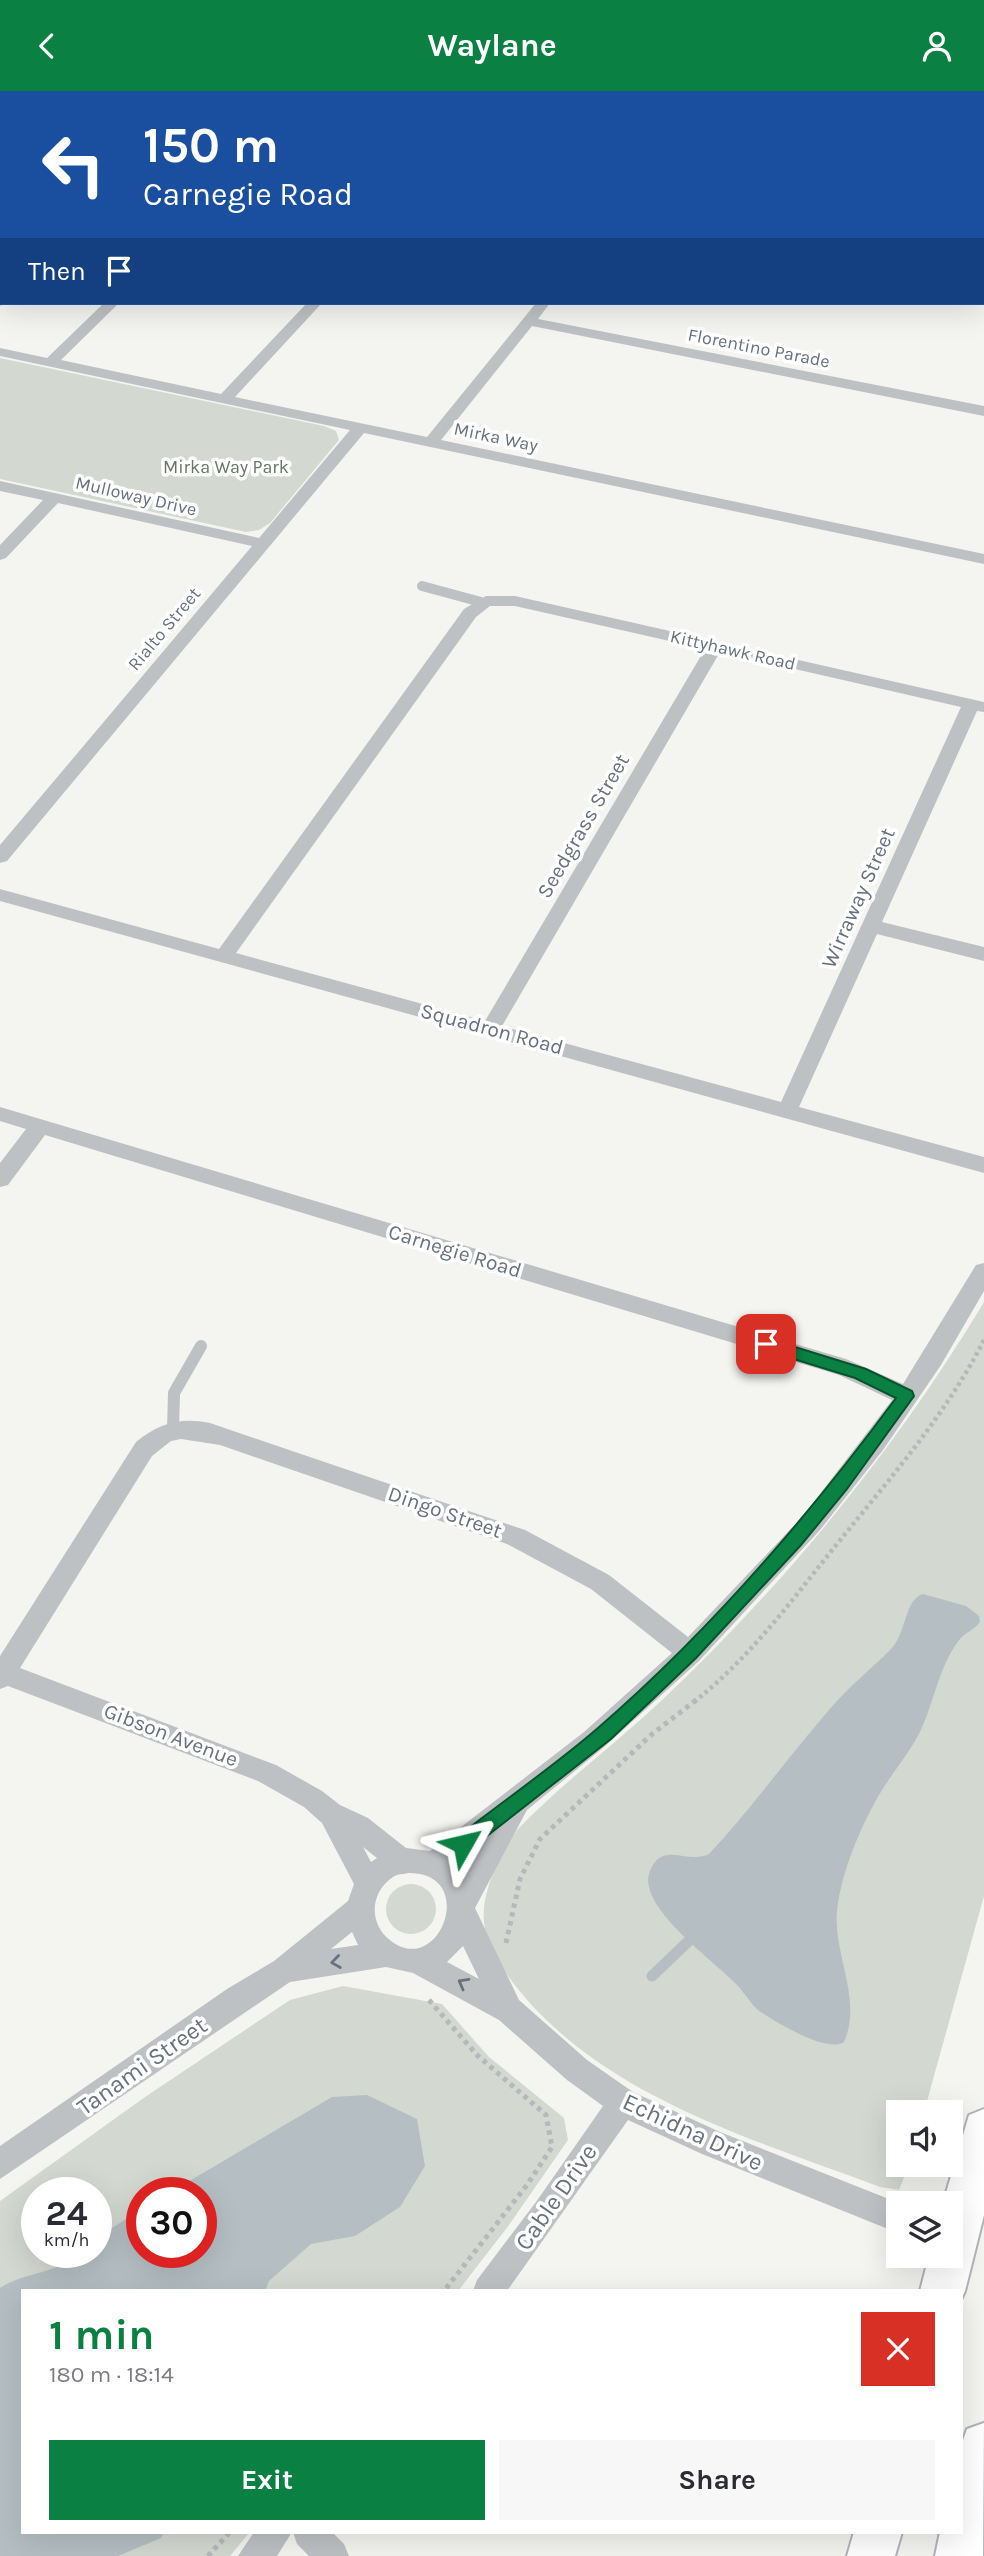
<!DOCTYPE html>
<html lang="en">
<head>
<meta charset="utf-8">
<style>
  :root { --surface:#fff; --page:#f7f7f7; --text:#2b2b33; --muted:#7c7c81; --accent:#0b8043 }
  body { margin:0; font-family:Karla,sans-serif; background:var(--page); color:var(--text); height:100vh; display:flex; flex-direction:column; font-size:26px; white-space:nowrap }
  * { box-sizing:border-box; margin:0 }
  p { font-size:23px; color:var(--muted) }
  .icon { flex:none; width:38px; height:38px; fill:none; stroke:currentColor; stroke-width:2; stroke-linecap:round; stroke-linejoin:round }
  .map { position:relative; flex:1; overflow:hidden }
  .side { position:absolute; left:21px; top:2198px; width:942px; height:245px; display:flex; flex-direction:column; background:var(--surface); border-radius:0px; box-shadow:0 7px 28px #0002 }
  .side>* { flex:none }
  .hud { position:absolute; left:0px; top:0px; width:985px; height:214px; box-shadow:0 7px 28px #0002; background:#1a4fa0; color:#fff; overflow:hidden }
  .controls { position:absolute; left:886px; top:2009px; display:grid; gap:14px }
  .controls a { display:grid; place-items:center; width:77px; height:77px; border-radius:0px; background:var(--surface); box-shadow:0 7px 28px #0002; font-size:35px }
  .speed { position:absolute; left:21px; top:2086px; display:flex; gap:14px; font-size:35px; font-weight:700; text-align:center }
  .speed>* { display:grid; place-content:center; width:91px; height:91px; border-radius:50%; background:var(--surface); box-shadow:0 7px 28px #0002; line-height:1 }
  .speed small { font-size:18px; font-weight:400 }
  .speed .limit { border:10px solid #d22; background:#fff; color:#111 }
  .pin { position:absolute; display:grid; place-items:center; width:60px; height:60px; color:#fff; margin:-30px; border-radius:14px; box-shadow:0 4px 10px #0006 }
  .me { position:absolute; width:77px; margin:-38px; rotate:53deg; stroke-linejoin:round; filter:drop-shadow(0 0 5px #0008) }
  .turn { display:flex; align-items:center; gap:24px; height:147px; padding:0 28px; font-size:32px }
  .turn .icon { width:91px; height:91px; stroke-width:2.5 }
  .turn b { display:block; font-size:49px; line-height:60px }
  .then { display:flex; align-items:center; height:66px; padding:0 28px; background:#0003; gap:14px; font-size:26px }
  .round { display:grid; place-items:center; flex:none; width:74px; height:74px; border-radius:0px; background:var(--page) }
  .head { display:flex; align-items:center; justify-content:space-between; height:119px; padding:0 28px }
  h1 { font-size:42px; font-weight:700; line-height:52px; color:var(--accent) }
  .button { display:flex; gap:14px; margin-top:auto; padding:14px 28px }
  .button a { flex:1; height:80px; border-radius:0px; background:var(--accent); color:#fff; font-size:28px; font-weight:700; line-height:80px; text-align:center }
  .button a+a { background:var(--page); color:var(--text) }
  header { display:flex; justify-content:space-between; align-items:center; height:91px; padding:0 28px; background:var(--accent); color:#fff; font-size:32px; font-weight:700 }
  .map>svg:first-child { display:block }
  .green { fill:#d3d9d1; fill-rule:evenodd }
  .water { fill:#b5bfc3 }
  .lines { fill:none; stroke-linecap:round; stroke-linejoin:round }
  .stream { stroke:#b5bfc3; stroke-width:11 }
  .secondary-casing { stroke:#b1b5b9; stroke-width:4 }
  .path-far2 { stroke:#b6b8bb; stroke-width:2.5; stroke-dasharray:2 2; stroke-linecap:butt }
  .path-far1 { stroke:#b6b8bb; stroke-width:4.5; stroke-dasharray:3.5 3.5; stroke-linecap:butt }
  .path { stroke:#b6b8bb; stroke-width:5; stroke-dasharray:4.5 4.5; stroke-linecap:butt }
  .lane-far2 { stroke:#bec1c4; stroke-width:8 }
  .lane-far1 { stroke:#bec1c4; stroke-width:10 }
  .lane { stroke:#bec1c4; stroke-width:12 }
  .street { fill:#bec1c4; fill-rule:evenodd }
  .secondary { fill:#fff; fill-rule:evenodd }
  .oneway { stroke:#67727e }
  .route { fill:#0b8043; stroke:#07532c; stroke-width:2 }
  .labels { text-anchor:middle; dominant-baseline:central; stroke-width:7; stroke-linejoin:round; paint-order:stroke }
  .far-street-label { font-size:18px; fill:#67727e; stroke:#fff }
  .far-park-label { font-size:18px; fill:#677765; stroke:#fff }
  .street-label { font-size:21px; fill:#67727e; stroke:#fff }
  .near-street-label { font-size:24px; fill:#67727e; stroke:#fff }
</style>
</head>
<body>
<header><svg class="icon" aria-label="back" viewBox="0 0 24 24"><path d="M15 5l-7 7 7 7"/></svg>Waylane<svg class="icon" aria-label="person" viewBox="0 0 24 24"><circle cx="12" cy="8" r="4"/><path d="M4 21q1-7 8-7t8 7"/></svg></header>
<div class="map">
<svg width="984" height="2465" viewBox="0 0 984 2465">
  <rect width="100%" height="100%" fill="#f4f4f1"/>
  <path class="green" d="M0 267 324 335 336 340 339 349 270 432 259 439 246 441 0 388Z
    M984 1211V1805L924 2021H898V2074H909L899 2099 880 2096C752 2048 597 2004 511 1889 499 1873 486 1852 484 1832 481 1800 500 1764 517 1739 561 1693 613 1655 660 1611 786 1492 895 1359 984 1211Z
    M386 1818a25 25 0 1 1 50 0a25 25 0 1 1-50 0Z
    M343 1895 442 1913 489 1966 564 2027 568 2049 509 2134 458 2200H23V2441H250L230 2465H0V2110L145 2006 290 1909ZM37 2102H96V2161H37ZM142 2102H201V2161H142Z"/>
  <path class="water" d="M923 1503 966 1515 979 1525 980 1531C974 1539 966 1541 960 1548 939 1574 934 1612 920 1641 908 1664 892 1682 879 1704 860 1737 841 1782 837 1820 833 1864 863 1908 844 1951 828 1963 773 1930 758 1919 750 1912 744 1901 737 1894 716 1871 635 1815 650 1780 662 1749 687 1774 709 1763 752 1717 788 1666 829 1619 847 1597 870 1579 890 1559 907 1543 904 1508 923 1503Z
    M367 2004 417 2028 425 2075 400 2116 355 2145 311 2153 269 2190 265 2200H23V2441H164L161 2447 118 2465H0V2197C26 2180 59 2183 81 2161H96V2147L142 2118V2161H201V2102H169L332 2006Z"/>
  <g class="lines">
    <path class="stream" d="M652 1885 697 1842"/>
    <g class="secondary-casing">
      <path id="secondary" d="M984 2018V2124L965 2200 961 2209V2200H920L929 2165H950V2112H943L969 2024Z
        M984 2332 983 2465H935L940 2441H961V2355L967 2338Z
        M854 2441H902L895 2465H847Z"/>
    </g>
    <path class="path-far2" d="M834 0 845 2
      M0 214 2 212"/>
    <path class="path-far1" d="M694 1611C752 1565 795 1505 841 1448 892 1385 947 1322 984 1249"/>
    <path class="path" d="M506 1852 520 1788 540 1748 651 1644 696 1609
      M429 1909 477 1964 546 2024 552 2056 527 2094 444 2200
      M208 2465 230 2441"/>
    <path class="lane-far2" d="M534 2 536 0"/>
    <path class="lane-far1" d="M422 495 481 511"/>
    <path class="lane" d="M173 1339 174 1302 201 1255"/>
    <path class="street" d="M188 0H201L187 2Z
      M0 165H2L0 174Z
      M104 212H119L61 269 221 303 307 212H322L235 306 427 346 536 212H550L538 228 984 315V325L532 235 441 349 984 463V473L364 342 7 770 0 772V754L252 455 58 412 6 467 0 469V454L43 409 0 400V390L259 447 350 339 0 265V257L47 267Z
      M486 505H515L984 611V621L977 620 882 831 984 856V870L877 843 799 1016 984 1066V1082L0 810V798L219 858 464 518ZM490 515H515L705 558 485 930 236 862 476 526ZM720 561 961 616 781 1011 502 935Z
      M0 1016 846 1268 903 1293 976 1174 984 1172V1200L941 1274 883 1359 820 1439 699 1570 603 1657 527 1719 475 1817 519 1909 587 1969 633 2001 720 2041 899 2112 898 2142 702 2063 628 2029 507 2200H473L477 2189 536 2111 603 2015 567 1989 499 1929 413 1882 386 1876 290 1891 0 2088V2055L227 1898 274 1870 348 1810 354 1793 322 1732 304 1716 258 1690 8 1595 0 1598V1565L136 1351C159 1332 181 1326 210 1332L525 1439 609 1484 688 1546 803 1425 892 1309 839 1284 45 1044 8 1094 0 1096V1072L26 1038 0 1030ZM181 1348 220 1354 507 1453 591 1498 672 1562 584 1641 430 1760 406 1757 368 1727 340 1714 322 1700 276 1674 20 1577 152 1365 171 1350ZM480 1755 464 1784 455 1774ZM363 1756 377 1767 371 1771ZM408 1782C479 1781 440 1887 391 1850 368 1833 370 1801 393 1786 399 1782 402 1784 408 1782ZM352 1841 358 1854 331 1858ZM463 1855 479 1888 447 1871Z
      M254 2441H292L277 2465H238Z
      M293 2441H332L344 2453 349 2465H309L297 2453Z"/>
    <use href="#secondary" class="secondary"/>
  </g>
  <defs><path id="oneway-chevron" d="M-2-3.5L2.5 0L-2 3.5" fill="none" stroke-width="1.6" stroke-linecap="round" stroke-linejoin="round" transform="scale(1.75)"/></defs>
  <g class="oneway">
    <use href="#oneway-chevron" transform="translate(336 1871) rotate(172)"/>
    <use href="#oneway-chevron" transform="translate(463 1892) rotate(-151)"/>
  </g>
  <path class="route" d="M766 1247 866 1278 912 1300 914 1305 847 1398 801 1454 696 1567 611 1648 469 1759 463 1762 456 1759 453 1753 456 1747C503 1710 553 1676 598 1637 710 1540 808 1426 896 1307L855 1287 761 1258 758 1253Z"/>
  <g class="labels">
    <g class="far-street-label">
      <text transform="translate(759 257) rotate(11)">Florentino Parade</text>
      <text transform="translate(496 346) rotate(12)">Mirka Way</text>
      <text transform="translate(136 405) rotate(13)">Mulloway Drive</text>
      <text transform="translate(164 538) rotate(-50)">Rialto Street</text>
      <text transform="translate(733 559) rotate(13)">Kittyhawk Road</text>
    </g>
    <g class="far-park-label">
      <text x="226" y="376">Mirka Way Park</text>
    </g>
    <g class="street-label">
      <text transform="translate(583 735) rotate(-60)">Seedgrass Street</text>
      <text transform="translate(858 807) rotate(-66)">Wirraway Street</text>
      <text transform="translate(492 938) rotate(15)">Squadron Road</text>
      <text transform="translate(455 1160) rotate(17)">Carnegie Road</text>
      <text transform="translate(445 1421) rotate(19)">Dingo Street</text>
      <text transform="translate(171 1644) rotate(21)">Gibson Avenue</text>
    </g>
    <g class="near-street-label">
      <text transform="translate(142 1975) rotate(-35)">Tanami Street</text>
      <text transform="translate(693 2041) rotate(25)">Echidna Drive</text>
      <text transform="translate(556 2106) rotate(-55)">Cable Drive</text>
    </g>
  </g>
</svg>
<div class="controls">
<a><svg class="icon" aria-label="sound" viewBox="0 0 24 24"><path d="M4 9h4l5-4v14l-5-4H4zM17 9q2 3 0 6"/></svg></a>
<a><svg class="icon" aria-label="layers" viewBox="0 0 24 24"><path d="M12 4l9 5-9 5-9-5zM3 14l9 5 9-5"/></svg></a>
</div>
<div class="speed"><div>24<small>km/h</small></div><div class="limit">30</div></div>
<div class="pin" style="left:766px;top:1253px;background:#d93025"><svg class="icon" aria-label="arrive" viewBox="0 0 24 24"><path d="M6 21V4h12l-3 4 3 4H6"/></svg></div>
<svg class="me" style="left:463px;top:1753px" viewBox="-20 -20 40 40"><path d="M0-17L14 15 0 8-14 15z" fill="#0b8043" stroke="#fff" stroke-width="4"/></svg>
<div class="hud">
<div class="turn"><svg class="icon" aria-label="left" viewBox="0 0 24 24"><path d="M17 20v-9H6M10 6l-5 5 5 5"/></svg><div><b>150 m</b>Carnegie Road</div></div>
<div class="then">Then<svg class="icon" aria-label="arrive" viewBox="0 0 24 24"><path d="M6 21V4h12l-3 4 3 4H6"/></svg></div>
</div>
<section class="side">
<div class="head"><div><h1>1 min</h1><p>180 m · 18:14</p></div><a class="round" style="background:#d93025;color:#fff"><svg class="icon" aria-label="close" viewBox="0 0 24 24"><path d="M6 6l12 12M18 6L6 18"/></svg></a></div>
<div class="button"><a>Exit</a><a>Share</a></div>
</section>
</div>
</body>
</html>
